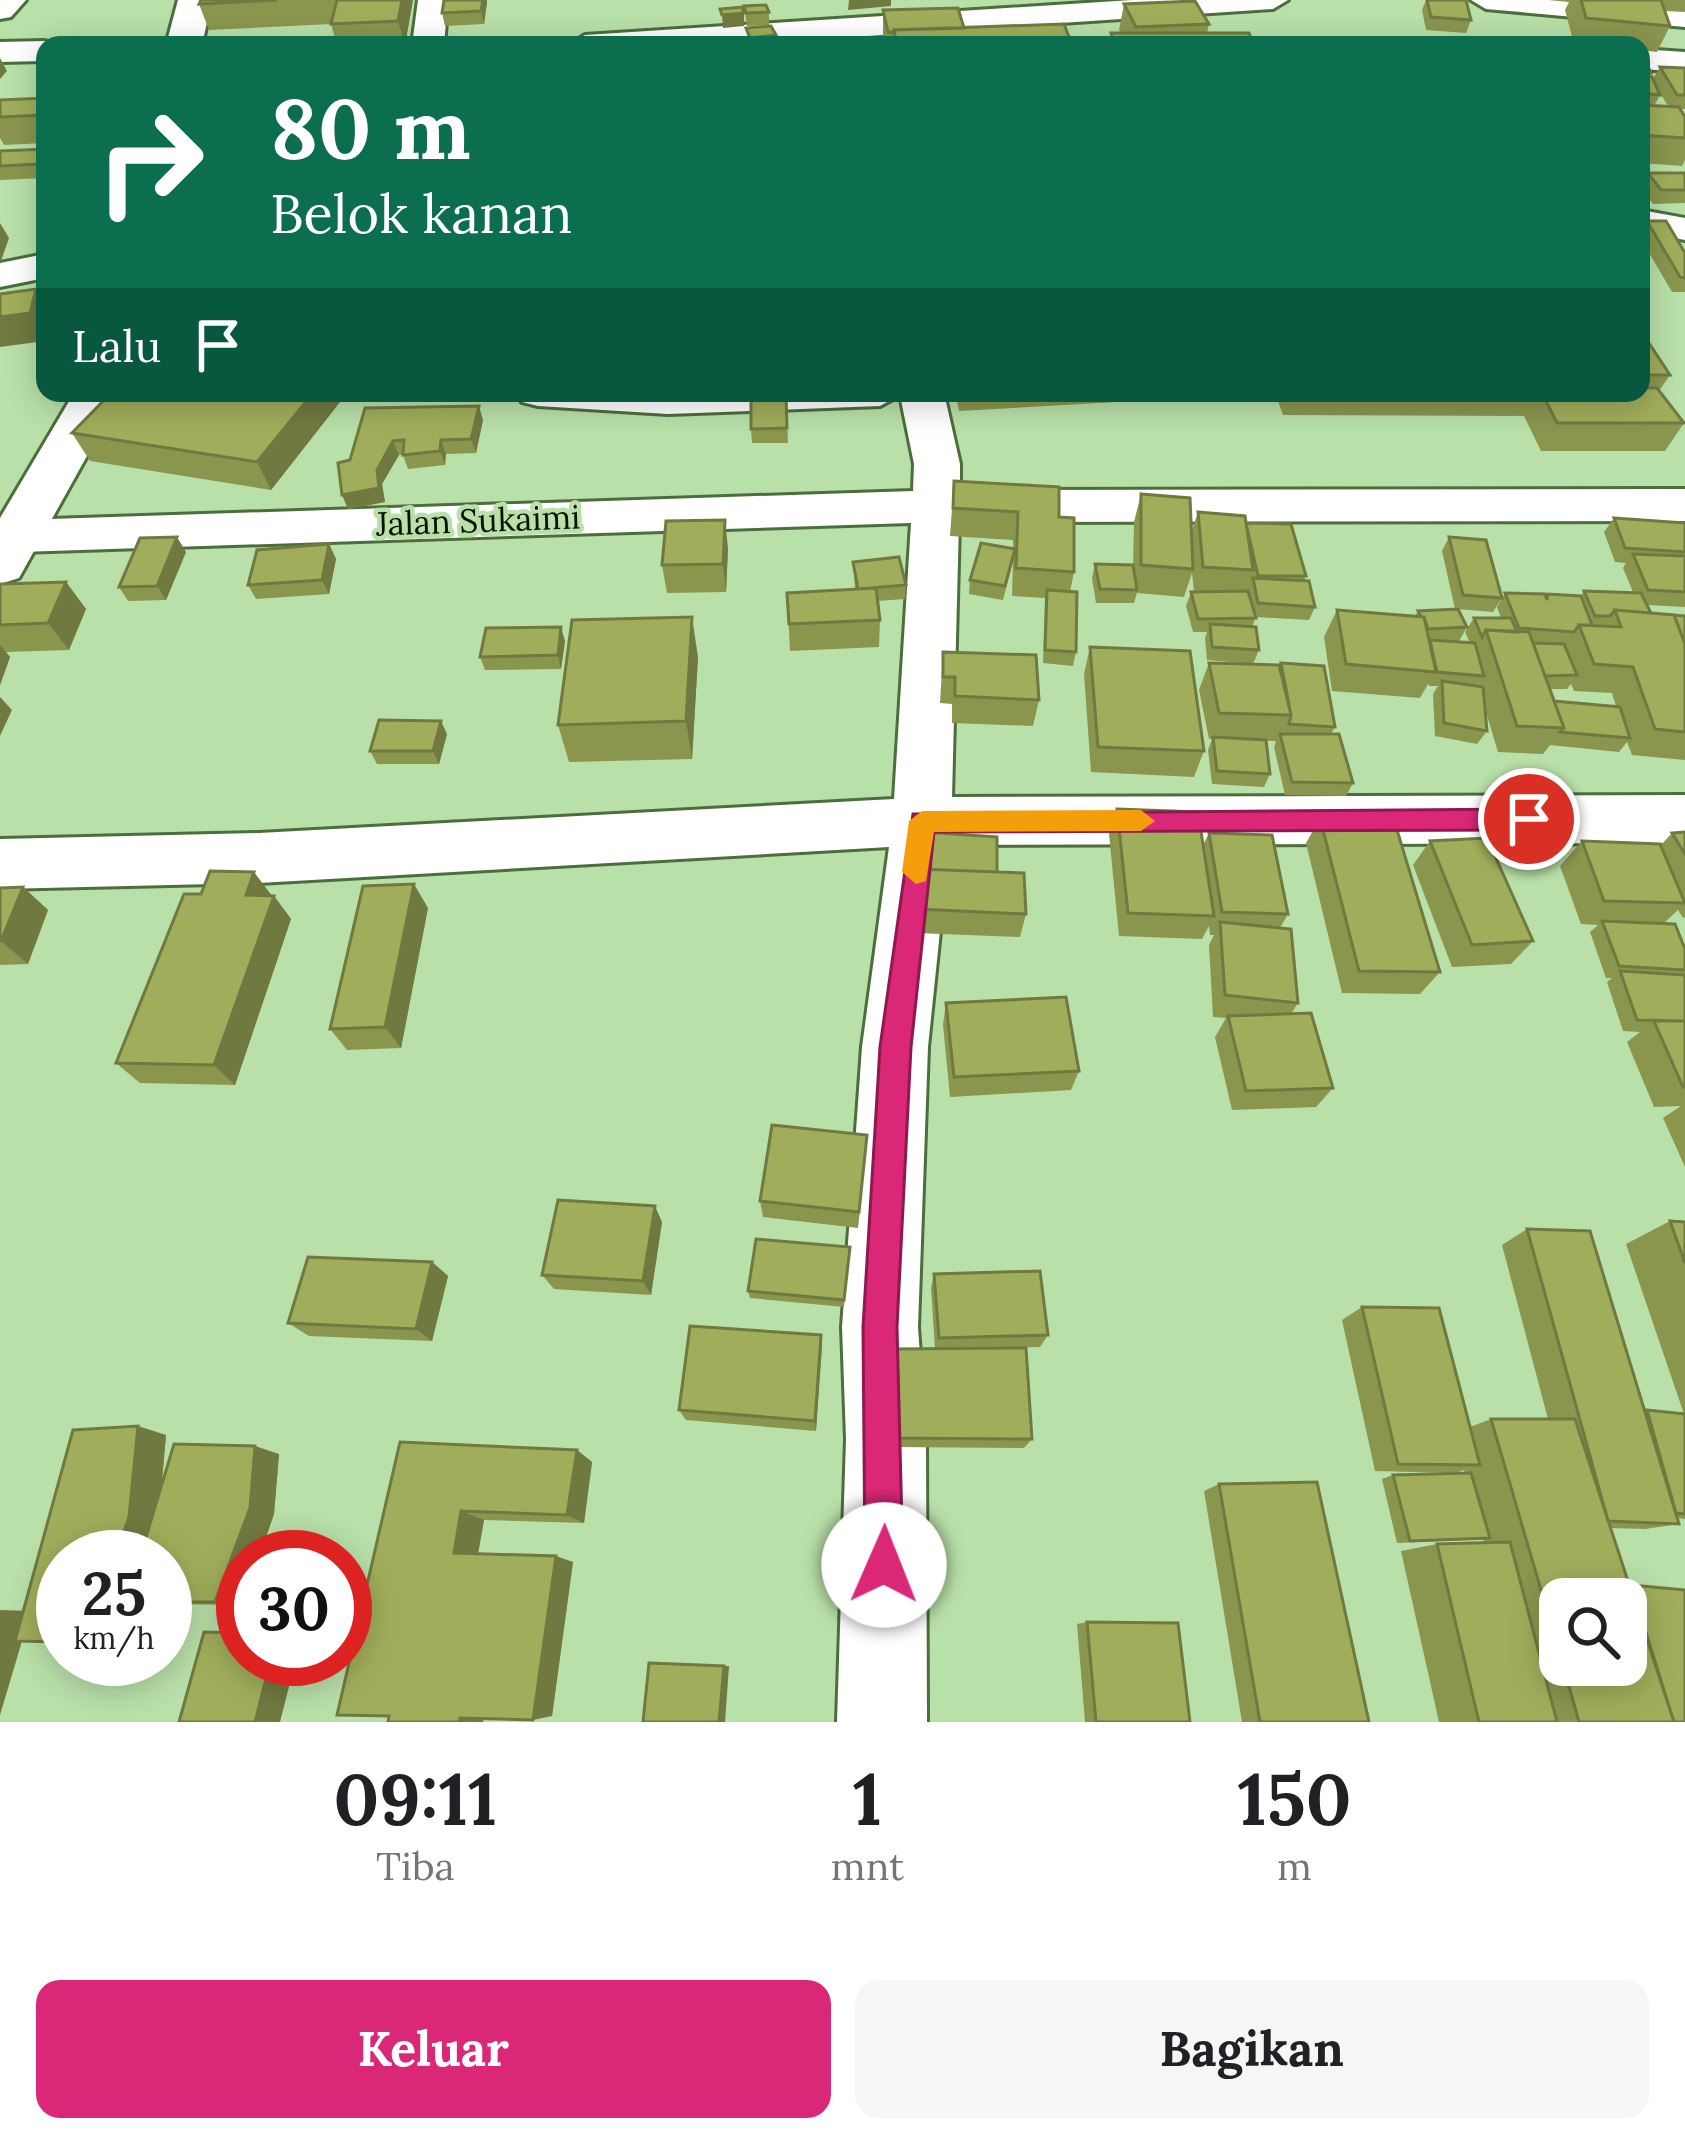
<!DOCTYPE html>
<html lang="id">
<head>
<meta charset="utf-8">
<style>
  :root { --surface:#fff; --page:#f6f6f6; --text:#202124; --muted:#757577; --accent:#db2777 }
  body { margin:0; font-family:Lora,serif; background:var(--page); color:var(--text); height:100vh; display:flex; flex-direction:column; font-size:45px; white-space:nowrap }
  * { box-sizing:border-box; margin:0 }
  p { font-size:39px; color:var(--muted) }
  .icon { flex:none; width:66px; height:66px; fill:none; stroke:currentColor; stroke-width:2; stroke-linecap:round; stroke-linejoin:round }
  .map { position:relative; height:1722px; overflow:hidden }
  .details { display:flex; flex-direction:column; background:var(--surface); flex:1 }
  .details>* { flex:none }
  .banner { position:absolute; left:36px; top:36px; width:1614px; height:366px; border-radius:24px; box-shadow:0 6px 30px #0003; background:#0b6e4f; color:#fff; overflow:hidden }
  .controls { position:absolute; left:1539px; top:1578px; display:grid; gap:24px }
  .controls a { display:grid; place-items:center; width:108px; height:108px; border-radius:24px; background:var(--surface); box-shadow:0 6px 30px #0003; font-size:60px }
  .speed { position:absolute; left:36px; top:1530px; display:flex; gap:24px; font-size:60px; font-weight:700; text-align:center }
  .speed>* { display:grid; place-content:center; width:156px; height:156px; border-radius:50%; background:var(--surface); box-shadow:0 6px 30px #0003; line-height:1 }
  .speed small { font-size:30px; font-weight:400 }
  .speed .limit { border:18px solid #d22; background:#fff; color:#111 }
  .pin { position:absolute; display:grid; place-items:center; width:102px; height:102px; color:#fff; margin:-51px; border:6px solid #fff; border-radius:50%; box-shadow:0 3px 12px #0007 }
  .me { position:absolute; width:132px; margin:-66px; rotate:1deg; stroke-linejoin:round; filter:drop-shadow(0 0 9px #0008) }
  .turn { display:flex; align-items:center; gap:42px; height:252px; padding:0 36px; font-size:54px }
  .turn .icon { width:156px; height:156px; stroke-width:2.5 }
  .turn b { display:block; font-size:84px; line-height:102px }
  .then { display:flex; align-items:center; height:114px; padding:0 36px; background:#0003; gap:24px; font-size:45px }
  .eta { display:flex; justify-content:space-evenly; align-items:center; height:204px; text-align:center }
  .eta b { font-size:72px; font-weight:800; line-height:84px }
  .cta { display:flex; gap:24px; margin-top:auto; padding:24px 36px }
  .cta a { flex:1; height:138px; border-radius:24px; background:var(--accent); color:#fff; font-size:48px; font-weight:800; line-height:138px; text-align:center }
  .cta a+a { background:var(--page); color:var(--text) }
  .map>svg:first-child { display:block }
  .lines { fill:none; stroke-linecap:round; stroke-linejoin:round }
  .street-casing { stroke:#4b6e3c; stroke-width:6 }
  .secondary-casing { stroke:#4b6e3c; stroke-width:6 }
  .street { fill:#fff; fill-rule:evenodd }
  .secondary { fill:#fff; fill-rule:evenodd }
  .wall { fill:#8a964e; fill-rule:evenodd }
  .shaded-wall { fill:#707a40 }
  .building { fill:#a0ae5b; stroke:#707a40; stroke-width:3 }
  .route { fill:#db2777; stroke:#8e194d; stroke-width:3 }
  .slow { fill:#f59e0b }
  .labels { text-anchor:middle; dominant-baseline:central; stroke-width:9; stroke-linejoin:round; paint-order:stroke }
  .street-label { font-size:33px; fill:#071402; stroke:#b9e0a9 }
</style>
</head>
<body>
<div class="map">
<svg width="1685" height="1722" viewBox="0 0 1685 1722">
  <rect width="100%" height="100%" fill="#b9e0a9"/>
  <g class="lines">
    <g class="street-casing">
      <path id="street" d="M0 0H26L11 17 0 19Z
        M418 0H448L444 45H412Z
        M1132 0H1288L1273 9 730 45H569L585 35Z
        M1471 0H1588L1685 9V27L1486 9Z
        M45 41 57 45H45V61L0 62V42Z
        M1641 49 1685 52V72L1641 69Z
        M1641 210 1685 218V240L1641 232Z
        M45 254V278L0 287V263Z
        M516 393H944L960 464V490L1685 489V521L959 522 952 797 1685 795V843L949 845 928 1047 918 1327 926 1439 927 1722H837L846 1439 842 1327 862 1047 889 847 259 883 0 889V839L259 833 894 799 911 523 20 552 0 543 3 524 20 520 913 491 914 464 900 395 880 406 668 414 538 406 522 402Z"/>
    </g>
    <g class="secondary-casing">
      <path id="secondary" d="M178 0H212L202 45H166Z
        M74 393H122L19 578 0 584V518Z"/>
    </g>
    <use href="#street" class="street"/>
    <use href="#secondary" class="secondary"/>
  </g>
  <path class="wall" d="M201 0H413L405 45H337L331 24 209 30 199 4Z
    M444 0H487L484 24 445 26 442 13Z
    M1426 0H1466L1471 20 1466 33 1426 30 1422 10Z
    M1548 0H1685V12L1665 11 1670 26 1657 52 1641 50V45L1574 44 1565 10 1569 2Z
    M1124 4 1209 24 1207 33 1254 43 1371 45H1109L1111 33H1121L1119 30Z
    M744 6 769 12V25L747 26Z
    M883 10 964 28 1072 45H884L883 36Z
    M1641 63 1651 73 1649 77 1653 79 1660 67 1685 68V109H1680L1685 117V160L1682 166 1641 163ZM1656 86 1668 106H1654L1660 95Z
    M45 98V143L4 145 0 138V100Z
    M45 149V178L0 180V151Z
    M1648 173H1685V203L1653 204 1641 188Z
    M1647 221 1685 253V292H1672L1641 239V231Z
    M1641 331 1670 375 1659 391 1684 423 1665 451H1541L1524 416 1283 415 1275 393H1641Z
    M347 393 271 490 90 461 72 433Z
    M786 393 788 443H752L751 429Z
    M955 393H1188L1187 398 959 411Z
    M365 408 483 420 476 453 446 454 445 465 408 469 403 455H399L382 484 385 502 348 509 350 460Z
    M954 481 1059 517 1074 572 1070 592 1076 652 1073 666 1043 663 1045 598 1012 596 1013 561 1003 600 969 594 970 580 1013 549V540L950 536Z
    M1141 494 1191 533 1198 512 1246 523 1306 576 1304 581 1315 607 1309 620 1256 617 1252 627 1259 650 1253 664 1207 660 1205 638 1207 632H1193L1186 606 1191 592H1194L1192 573 1184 597 1137 593 1134 603H1096L1092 578 1095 564 1133 569 1134 522Z
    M1614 518 1685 523V607L1647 605 1651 613 1685 616V760L1632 755 1627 742 1619 752 1550 745 1543 754 1498 752 1485 709 1487 731 1477 744 1435 736 1433 694 1438 686H1429L1428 684 1420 698 1332 691 1324 637 1337 610 1415 616 1418 611 1455 609 1442 551 1449 537 1502 598 1493 612 1458 609 1467 627 1459 641H1447L1470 643 1465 632 1474 618H1501L1497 607 1505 593 1546 597 1548 594 1581 596 1584 591 1633 592 1623 568 1626 563 1615 562 1604 532ZM1571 684 1574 691 1612 693 1616 706 1554 701 1550 689H1567Z
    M329 544 336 559 329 594 256 599 248 585Z
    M728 548 726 592 667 593 662 565Z
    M186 552 166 600 128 601 119 587Z
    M853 562 906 585 905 599 878 601 880 620 879 647 790 651 787 593 855 589Z
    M66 582 86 609 69 650 6 652 10 657 0 685V584Z
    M565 641 561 669 485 670 480 657Z
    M1090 647 1204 751 1194 777 1091 772 1084 674Z
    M943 652 1039 700 1033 726 952 723V704L940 703Z
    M698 657 692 759 569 762 558 725Z
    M1209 663 1280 666 1281 663 1335 727 1331 734 1353 783 1346 796 1285 795 1274 747 1276 741H1266L1270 774 1264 787 1212 784 1208 750 1212 739H1209L1199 690Z
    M447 734 439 764H377L370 751Z
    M1117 809 1203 845 1209 833 1288 914 1280 928 1298 1003 1291 1014 1333 1088 1316 1107 1232 1110 1215 1037 1226 1018 1213 1017 1209 945 1214 935H1210L1209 926 1202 939 1119 936 1109 834Z
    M1320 818 1440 972 1420 994 1342 993 1306 843Z
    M1685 832V917L1683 918 1678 910 1664 923 1685 949V1167L1663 1118 1681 1106 1654 1107 1627 1042 1640 1032 1623 1031 1607 982 1612 978H1606L1590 932 1598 925 1581 924 1560 866 1582 841 1661 845 1672 833Z
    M1430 841 1533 941 1511 964 1452 967 1413 865Z
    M919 869 1026 914 1020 937 916 933Z
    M23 887 48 910 28 964 0 965V888Z
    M201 894 274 896 291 919 235 1085 140 1083 116 1063Z
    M428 908 401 1048 347 1050 330 1029Z
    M946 1003 1079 1071 1071 1090 950 1097 943 1025Z
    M866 1153 858 1228 763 1217 760 1201Z
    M1670 1221 1685 1222V1519L1677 1518 1679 1524 1645 1529 1610 1528 1629 1585 1685 1722H1439L1401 1551 1437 1544 1484 1542 1483 1539 1397 1543 1382 1479 1393 1475 1465 1473 1464 1470 1455 1473 1375 1471 1342 1320 1362 1307 1470 1427 1491 1419H1548L1502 1245 1527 1229 1644 1410 1684 1414 1626 1244ZM1560 1599 1626 1665H1560Z
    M662 1222 651 1295 554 1289 542 1275Z
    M850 1247 844 1307 750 1298 748 1291Z
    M432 1262 448 1276 432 1341 309 1336 288 1323Z
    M934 1274 1048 1335 1040 1347 1001 1348 1032 1439 1024 1448 893 1447 892 1361 894 1349H935L931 1288Z
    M821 1335 816 1431 686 1420 679 1410Z
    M166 1435 162 1483 279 1454 274 1514 242 1605 165 1604V1557L23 1611Z
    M400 1442 577 1450 592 1462 584 1523 484 1520 478 1554 573 1562 552 1716 484 1719Z
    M1219 1484 1369 1722H1242L1204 1491Z
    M1087 1622 1190 1722H1085L1077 1624Z"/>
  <path class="shaded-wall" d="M402 0H413L405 45 398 21Z
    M483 0H487V3L484 24 481 11Z
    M849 0H891V6L848 10Z
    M744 13V26L723 28 722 15Z
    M776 35 777 45H751L750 38Z
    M0 58 7 71 0 79Z
    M45 154V175L39 164Z
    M0 223 9 238 0 264Z
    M36 289 45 305V341L0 347V317Z
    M313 393H347L271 490 257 462Z
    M479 406 483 420 476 453 471 439Z
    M441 440 446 454 445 465 440 451Z
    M393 441 399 455 382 484 385 502 348 509 342 495 377 470Z
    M725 520 728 548 726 592 723 564Z
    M177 537 186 552 166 600 157 586Z
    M329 544 336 559 329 594 322 580Z
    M66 582 86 609 69 650 48 623Z
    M692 617 698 657 692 759 686 721Z
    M561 627 565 641 561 669 558 655Z
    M0 645 10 657 0 685Z
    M0 697 12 710 0 736Z
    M441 721 447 734 439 764 433 751Z
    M254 872 272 896 246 895Z
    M414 884 428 908 401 1048 385 1027Z
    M23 887 48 910 28 964 1 941Z
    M274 896 291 919 235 1085 214 1065Z
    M655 1206 662 1222 651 1295 643 1281Z
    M432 1262 448 1276 432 1341 416 1329Z
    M821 1335 822 1347 816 1431 815 1421Z
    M138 1426 166 1435 158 1522 147 1557H115Z
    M255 1446 279 1454 274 1514 259 1557H243L242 1605 215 1602Z
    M577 1450 592 1462 584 1523 567 1515Z
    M461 1511 484 1520 477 1559 454 1553Z
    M556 1556 573 1562 552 1716 533 1720Z
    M0 1610 31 1611 0 1715Z
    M271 1659H296L280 1722H255Z
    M724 1666H729L725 1722H719Z
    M485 1714 483 1722H459L460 1718Z"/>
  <path class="building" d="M201 0H277L199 4Z
    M337 0H402L398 21 331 24Z
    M444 0H483L481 11 442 13Z
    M1427 0H1466L1471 20 1431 17Z
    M1581 0H1661L1670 26 1586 18Z
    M1195 1 1209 24 1136 27 1124 4Z
    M766 5 769 12 746 13 744 6Z
    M742 7 744 13 722 15 720 9Z
    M958 8 964 28 894 30V32H888L883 10Z
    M1064 24 1072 45H897L894 30Z
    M771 26 776 35 750 38 746 28Z
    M1111 33H1249L1254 45H1115Z
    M286 39 283 45H222L224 41Z
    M519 39 520 45H502L501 41Z
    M1254 43 1370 44 1371 45H1254Z
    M1641 63 1647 64 1651 73H1641Z
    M1660 67 1685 68V95H1677Z
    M1641 76 1652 77 1660 95 1641 93Z
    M45 98V115L0 117V100Z
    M1641 105 1679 107 1685 117V138L1641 135Z
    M45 149V154L39 164 0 166V151Z
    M1648 173H1685V190H1661Z
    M1647 221H1666L1685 253V278L1680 277Z
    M36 289 30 313 0 317V294Z
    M1641 331 1670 375H1641Z
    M1641 388H1657L1684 423H1557L1542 393H1641Z
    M111 393H313L257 462 72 433Z
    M751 393H786L787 428 751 429Z
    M479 406 471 439 441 440 440 451 403 455 404 440 393 441 377 470 379 488 342 495 338 463 350 460 365 408Z
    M954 481 1059 487V517L1074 518V572L1016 568 1018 512 953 508Z
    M1141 494 1190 498 1193 569 1141 565Z
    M1198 512 1245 516 1253 570 1203 567Z
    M1614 518 1685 523V552L1625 548Z
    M725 520 723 564 662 565 666 521Z
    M1246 523 1291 524 1306 576H1258Z
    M177 537 157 586 119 587 140 538Z
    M1449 537 1486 540 1502 598 1463 595Z
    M981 543 1015 549 1005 586 970 580Z
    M329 544 322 580 248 585 257 550Z
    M1633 554 1685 556V592L1648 590Z
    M899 557 906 585 858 589 853 562Z
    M1095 564 1133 565 1137 590 1100 589Z
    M1253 578 1309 581 1315 607 1258 603Z
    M66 582 48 623 0 625V584Z
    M876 588 880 620 789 624 787 593Z
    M1047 590 1077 592 1076 652 1045 650Z
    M1248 591 1256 618 1198 619 1191 592Z
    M1584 591 1641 593 1651 613 1615 610 1610 616H1595Z
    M1505 593 1545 594 1547 600 1548 594 1581 596 1592 625H1579L1574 632 1519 628Z
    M1458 609 1467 627 1428 629 1424 617H1421L1418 611Z
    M1337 610 1424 617 1436 672 1346 664Z
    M1615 610 1674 615 1685 644V732L1655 729 1633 667 1594 664 1579 625 1621 627Z
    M1674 615 1685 616V641H1684Z
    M692 617 686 721 558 725 572 620Z
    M1474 618H1511L1517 632 1486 630 1482 637Z
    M1210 624 1256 627 1259 650 1212 647Z
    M561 627 558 655 480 657 486 628Z
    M1486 630 1529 632 1564 728 1517 726Z
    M1430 640 1475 643 1484 676 1437 672Z
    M1533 643 1564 644 1577 675 1545 676Z
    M1090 647 1190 651 1204 751 1098 747Z
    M943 652 1036 655 1039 700 955 696V677H943Z
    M1209 663 1279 665 1291 715 1219 713Z
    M1281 663 1324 666 1335 727 1289 724 1291 715Z
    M1442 681 1483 687 1487 731 1444 723Z
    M1554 701 1620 707 1630 738 1560 732 1564 728Z
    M379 720 441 721 433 751H370Z
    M1280 734H1339L1353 783 1292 782Z
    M1213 737 1266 740 1270 774 1217 771Z
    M1117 809 1198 812 1214 916 1128 913Z
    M1320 818 1394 820 1440 972 1359 971Z
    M923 832 997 837V872L920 869Z
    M1685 832V854L1672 833Z
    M1209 833 1272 835 1288 914 1222 912Z
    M1487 838 1533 941 1472 945 1430 841Z
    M1582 841 1660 844 1685 903 1604 901Z
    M919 869 1024 873 1026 914 918 909Z
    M210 871 254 872 246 895 274 896 214 1065 116 1063 184 894H201Z
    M414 884 385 1027 330 1029 363 886Z
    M23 887 1 941H0V888Z
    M1602 921 1675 924 1685 949V970L1619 966Z
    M1220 922 1291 929 1298 1003 1225 995Z
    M1620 971 1685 975V1021L1637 1020Z
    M1066 997 1079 1071 954 1077 946 1003Z
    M1311 1013 1333 1088 1246 1091 1228 1016Z
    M1654 1021H1685V1087H1683Z
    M772 1125 867 1135 859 1212 760 1201Z
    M558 1200 655 1206 643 1281 542 1275Z
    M1670 1221 1685 1222V1263Z
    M1527 1229 1590 1231 1679 1524 1608 1521Z
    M756 1239 850 1247 844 1300 748 1291Z
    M308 1257 432 1262 416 1329 288 1323Z
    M1040 1271 1048 1335 939 1338 934 1274Z
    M1362 1307 1439 1308 1480 1465 1398 1464Z
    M690 1326 821 1335 815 1421 679 1410Z
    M1026 1348 1032 1439 895 1438 894 1349Z
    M1647 1410 1685 1414V1514L1676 1513Z
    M1491 1419H1575L1674 1722H1579L1563 1665H1626V1599H1560V1655Z
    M138 1426 129 1517 115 1557H63V1642L15 1641 73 1430Z
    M400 1442 577 1450 567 1515 461 1511 454 1553 556 1556 533 1720 460 1718 459 1722H388L389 1716 337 1715Z
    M174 1444 255 1446 250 1508 215 1602H165V1557H140Z
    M1471 1473 1490 1538 1410 1541 1393 1475Z
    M1317 1482 1369 1722H1260L1219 1484Z
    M1510 1542 1557 1722H1479L1437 1544Z
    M1631 1585 1685 1590V1722H1674Z
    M1087 1622 1178 1623 1190 1722H1096Z
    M204 1632 243 1633V1659H271L255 1722H179Z
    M649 1663 724 1666 719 1722H643Z"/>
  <path class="route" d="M1529 809 1543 819 1529 830 934 832 911 1047 897 1327 903 1565 898 1578 884 1584 871 1578 865 1565 863 1327 880 1047 913 814Z"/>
  <path class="slow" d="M1141 810 1155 821 1141 831 934 832 926 881 916 884 902 872 909 821 922 811Z"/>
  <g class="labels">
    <g class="street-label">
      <text transform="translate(478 520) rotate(-2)">Jalan Sukaimi</text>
    </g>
  </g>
</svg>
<div class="controls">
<a><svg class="icon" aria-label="search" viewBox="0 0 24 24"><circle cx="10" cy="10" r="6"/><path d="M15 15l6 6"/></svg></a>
</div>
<div class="speed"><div>25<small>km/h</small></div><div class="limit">30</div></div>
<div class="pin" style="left:1529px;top:819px;background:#d93025"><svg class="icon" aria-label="arrive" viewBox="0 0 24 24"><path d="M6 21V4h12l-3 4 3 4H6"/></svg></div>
<svg class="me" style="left:884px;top:1565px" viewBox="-20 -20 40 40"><circle r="19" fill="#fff"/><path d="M0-13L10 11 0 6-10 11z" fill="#db2777"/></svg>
<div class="banner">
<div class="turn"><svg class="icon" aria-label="right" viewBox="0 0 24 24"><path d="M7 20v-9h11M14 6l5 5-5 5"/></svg><div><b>80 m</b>Belok kanan</div></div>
<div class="then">Lalu<svg class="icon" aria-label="arrive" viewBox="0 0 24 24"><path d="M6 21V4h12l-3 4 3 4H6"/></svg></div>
</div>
</div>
<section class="details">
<div class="eta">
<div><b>09:11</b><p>Tiba</p></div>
<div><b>1</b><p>mnt</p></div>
<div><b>150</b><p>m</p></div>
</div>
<div class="cta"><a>Keluar</a><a>Bagikan</a></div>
</section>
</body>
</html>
